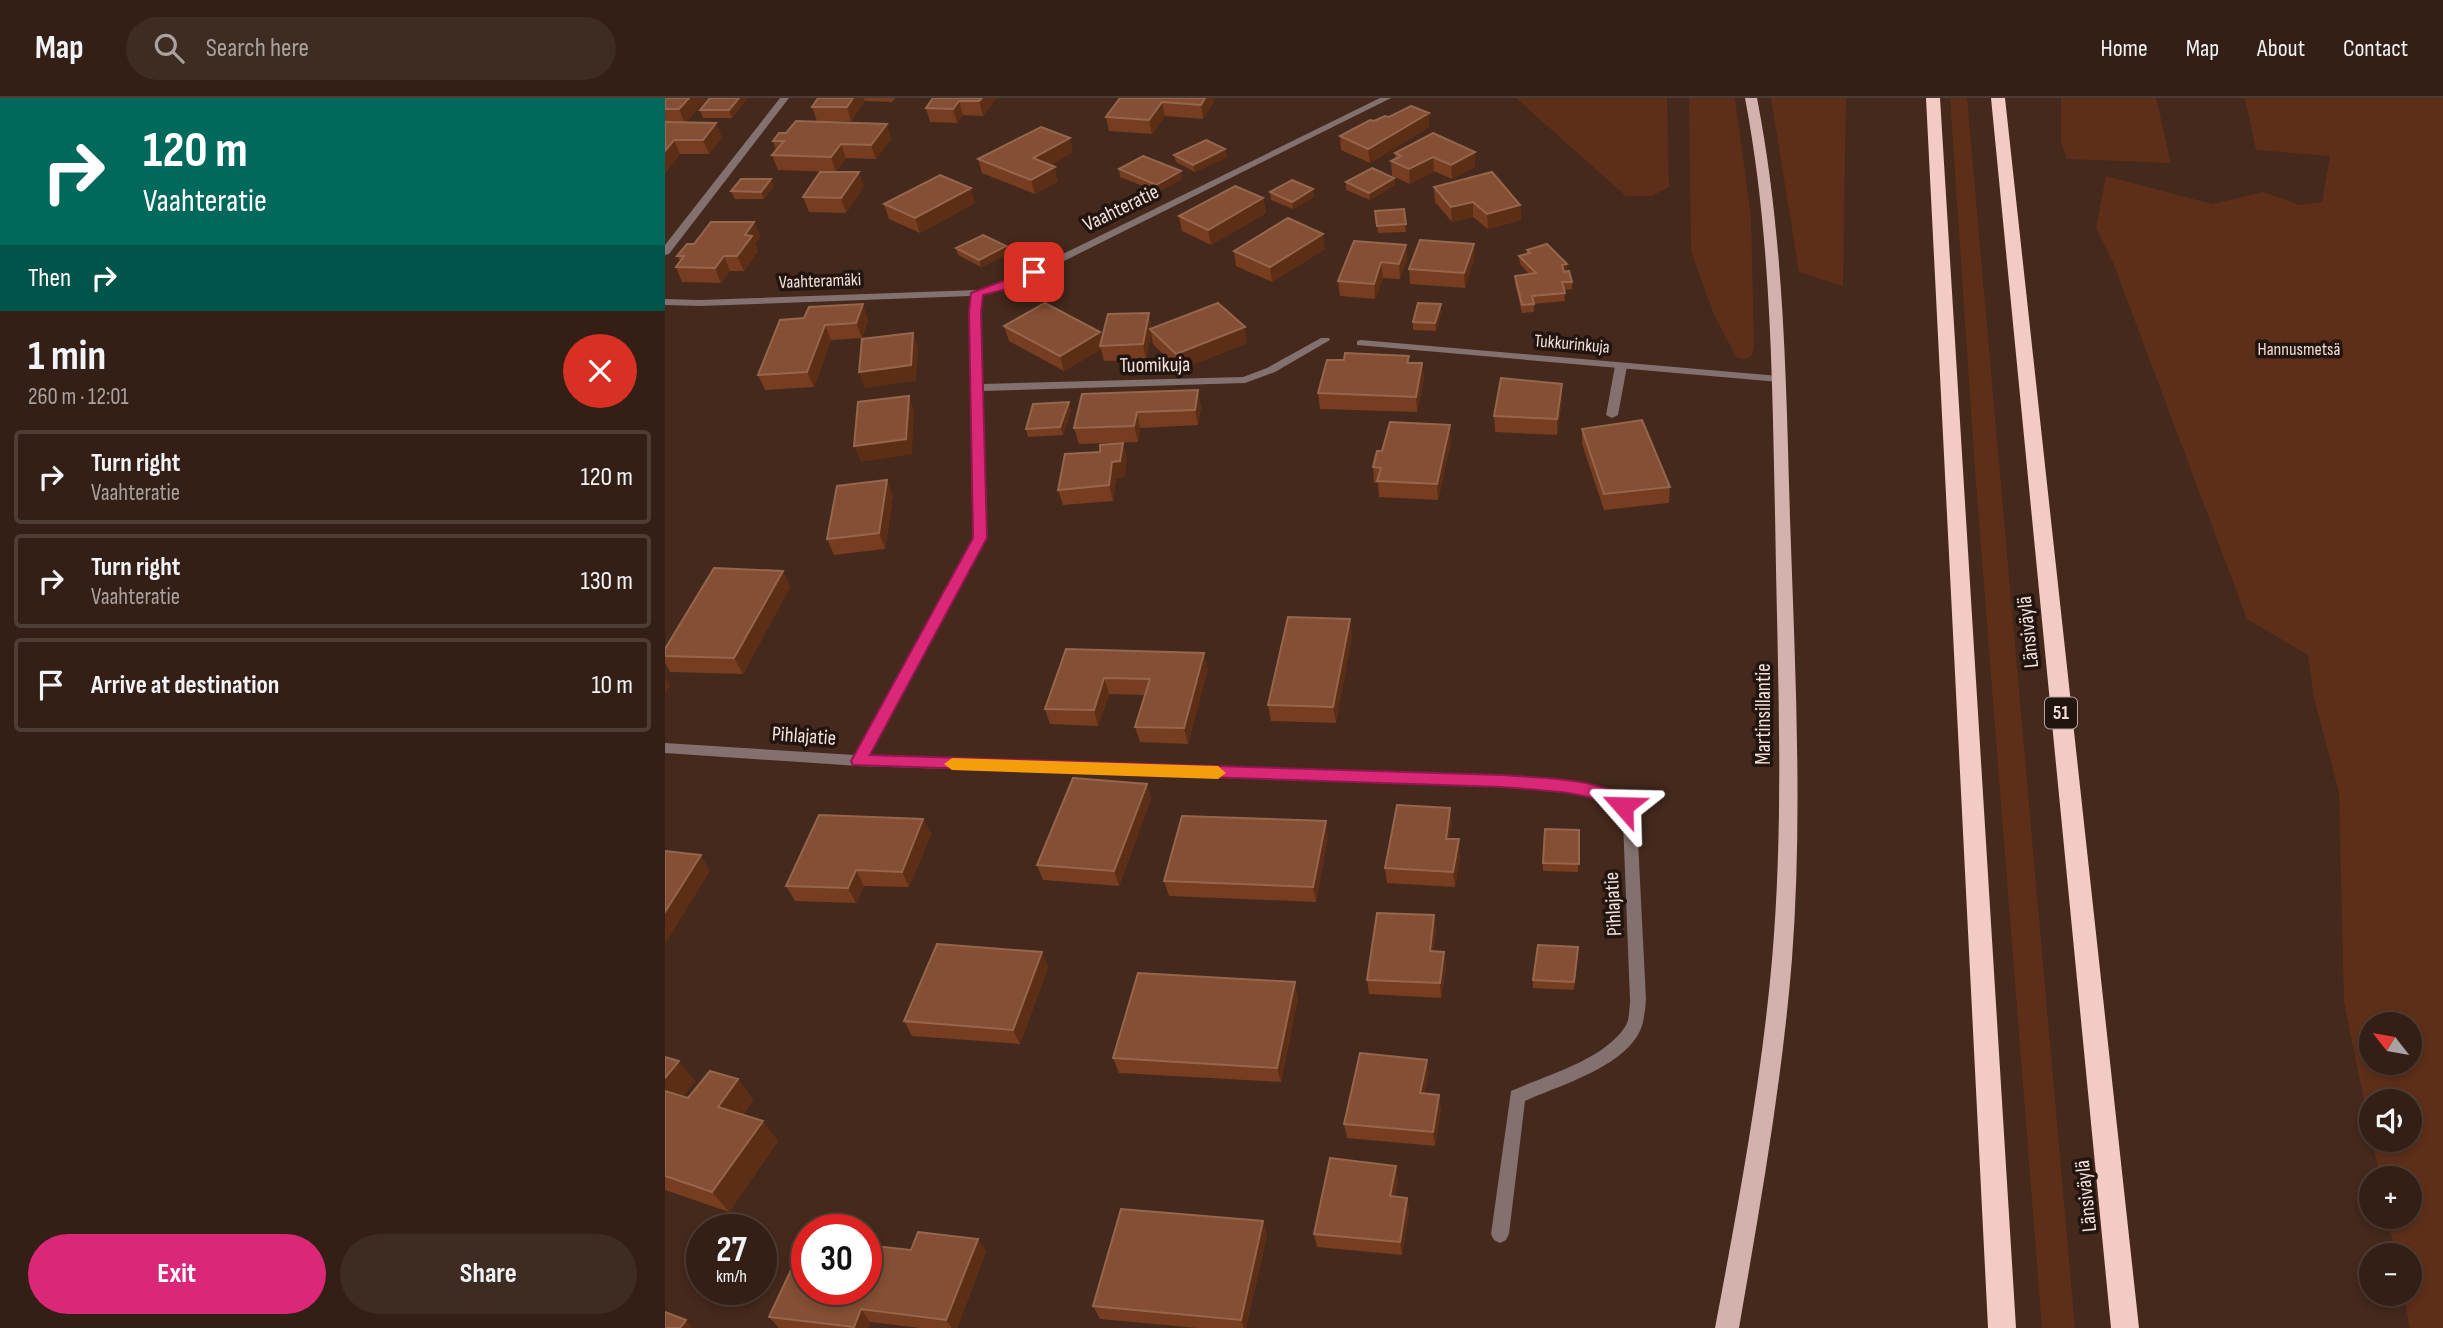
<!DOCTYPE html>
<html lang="en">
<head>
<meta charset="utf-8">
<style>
  :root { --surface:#331f15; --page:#3e2c22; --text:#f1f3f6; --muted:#a9a2a0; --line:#4e3d34; --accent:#db2777 }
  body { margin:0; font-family:"Sofia Sans Condensed",sans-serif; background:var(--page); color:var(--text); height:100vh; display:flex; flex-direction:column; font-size:26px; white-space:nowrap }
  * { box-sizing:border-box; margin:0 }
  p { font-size:23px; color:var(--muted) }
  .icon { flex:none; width:38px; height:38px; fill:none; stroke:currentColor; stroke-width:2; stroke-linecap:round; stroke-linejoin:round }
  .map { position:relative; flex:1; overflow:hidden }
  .sheet { display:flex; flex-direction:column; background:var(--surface); width:665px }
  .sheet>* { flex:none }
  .guide { background:#00695c; color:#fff; overflow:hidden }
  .needle { width:46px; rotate:301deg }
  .controls { position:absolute; left:1694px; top:914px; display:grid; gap:14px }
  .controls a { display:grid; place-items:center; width:63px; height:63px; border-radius:50%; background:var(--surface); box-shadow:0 4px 10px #0003,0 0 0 2px var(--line); font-size:35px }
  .speed { position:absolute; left:21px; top:1116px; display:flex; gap:14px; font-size:35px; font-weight:700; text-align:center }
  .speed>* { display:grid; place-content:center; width:91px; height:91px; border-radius:50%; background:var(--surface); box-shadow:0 4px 10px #0003,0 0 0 2px var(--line); line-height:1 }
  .speed small { font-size:18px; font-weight:400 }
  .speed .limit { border:10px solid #d22; background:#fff; color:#111 }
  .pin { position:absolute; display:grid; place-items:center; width:60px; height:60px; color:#fff; margin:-30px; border-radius:14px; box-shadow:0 4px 10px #0006 }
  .me { position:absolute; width:77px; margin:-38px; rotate:295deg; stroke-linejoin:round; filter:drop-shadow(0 0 5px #0008) }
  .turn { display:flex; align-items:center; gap:24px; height:147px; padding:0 28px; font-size:32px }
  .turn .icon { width:91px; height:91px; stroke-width:2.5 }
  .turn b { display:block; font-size:49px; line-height:60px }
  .then { display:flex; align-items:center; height:66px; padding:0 28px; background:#0003; gap:14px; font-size:26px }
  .round { display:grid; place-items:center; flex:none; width:74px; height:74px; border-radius:37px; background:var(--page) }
  .headline { display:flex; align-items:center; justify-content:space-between; height:119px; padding:0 28px }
  h1 { font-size:42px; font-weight:700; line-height:52px }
  .primary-button { display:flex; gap:14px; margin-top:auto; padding:14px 28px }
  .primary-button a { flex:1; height:80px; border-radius:42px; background:var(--accent); color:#fff; font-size:28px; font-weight:700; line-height:80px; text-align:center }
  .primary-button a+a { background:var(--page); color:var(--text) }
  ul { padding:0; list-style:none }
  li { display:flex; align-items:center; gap:21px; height:94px; margin:0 14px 10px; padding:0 14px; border:4px solid var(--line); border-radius:7px }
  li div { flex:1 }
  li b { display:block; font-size:26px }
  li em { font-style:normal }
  header { display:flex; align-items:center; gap:42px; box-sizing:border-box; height:98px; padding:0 35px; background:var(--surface); border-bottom:2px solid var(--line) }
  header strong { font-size:33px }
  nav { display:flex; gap:38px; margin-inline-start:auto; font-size:24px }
  .search { width:490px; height:63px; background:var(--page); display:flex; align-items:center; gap:18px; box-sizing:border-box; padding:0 24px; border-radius:38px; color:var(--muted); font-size:26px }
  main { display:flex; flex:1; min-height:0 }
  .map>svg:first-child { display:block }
  .green { fill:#5d2f19; fill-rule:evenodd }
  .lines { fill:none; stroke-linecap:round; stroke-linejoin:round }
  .lane { fill:#82716f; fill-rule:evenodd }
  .street { fill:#82716f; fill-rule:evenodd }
  .primary { fill:#d3b2ad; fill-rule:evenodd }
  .highway { fill:#f3cbc5; fill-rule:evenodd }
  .wall { fill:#763d20 }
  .shaded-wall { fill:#5d2e16 }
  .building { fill:#844f34; stroke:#95664d; stroke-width:2 }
  .route { fill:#db2777; stroke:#8e194d; stroke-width:2 }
  .slow { fill:#f59e0b }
  .labels { text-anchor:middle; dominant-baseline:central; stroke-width:7; stroke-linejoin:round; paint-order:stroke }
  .far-street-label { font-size:18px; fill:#f3e0d8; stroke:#221510 }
  .far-park-label { font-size:18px; fill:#f2dad0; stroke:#221510 }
  .shield { fill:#221510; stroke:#b4a39c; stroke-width:2 }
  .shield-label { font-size:19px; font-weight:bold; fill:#f3e0d8 }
  .street-label { font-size:21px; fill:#f3e0d8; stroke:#221510 }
</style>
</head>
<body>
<header>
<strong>Map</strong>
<div class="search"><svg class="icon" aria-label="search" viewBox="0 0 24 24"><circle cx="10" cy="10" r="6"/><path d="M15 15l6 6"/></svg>Search here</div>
<nav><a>Home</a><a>Map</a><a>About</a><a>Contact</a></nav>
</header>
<main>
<section class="sheet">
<div class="guide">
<div class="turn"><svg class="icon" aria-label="right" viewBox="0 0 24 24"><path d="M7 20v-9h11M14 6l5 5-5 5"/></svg><div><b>120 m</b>Vaahteratie</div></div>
<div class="then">Then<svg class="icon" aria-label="right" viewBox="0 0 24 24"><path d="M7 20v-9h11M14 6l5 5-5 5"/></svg></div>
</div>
<div class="headline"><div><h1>1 min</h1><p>260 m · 12:01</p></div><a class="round" style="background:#d93025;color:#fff"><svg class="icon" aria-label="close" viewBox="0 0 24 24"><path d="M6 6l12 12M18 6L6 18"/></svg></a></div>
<ul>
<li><svg class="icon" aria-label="right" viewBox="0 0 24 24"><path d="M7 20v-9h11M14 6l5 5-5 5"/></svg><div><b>Turn right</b><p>Vaahteratie</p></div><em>120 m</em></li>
<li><svg class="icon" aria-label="right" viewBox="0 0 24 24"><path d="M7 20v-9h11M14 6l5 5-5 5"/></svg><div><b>Turn right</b><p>Vaahteratie</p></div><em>130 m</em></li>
<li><svg class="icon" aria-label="arrive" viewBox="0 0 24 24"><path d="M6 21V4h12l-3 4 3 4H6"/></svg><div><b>Arrive at destination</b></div><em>10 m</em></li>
</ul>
<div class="primary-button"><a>Exit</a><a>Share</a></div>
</section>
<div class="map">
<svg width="1778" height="1230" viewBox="0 0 1778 1230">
  <rect width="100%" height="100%" fill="#44291c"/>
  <path class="green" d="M851 0H1002L1004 89 987 98H961Z
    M1024 0H1070L1086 120 1089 249 1087 257 1080 262 1071 259 1048 214 1026 153Z
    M1106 0H1181L1178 188 1134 174Z
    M1285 0H1302L1410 1230H1377L1310 372Z
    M1396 0H1491L1506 65 1402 61 1396 43Z
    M1580 0H1778V1230H1745L1738 1195H1745V1157H1730L1723 1118H1745V1080H1715L1707 1041H1745V1003H1706V1037L1679 904 1674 694 1649 600 1643 557 1582 521 1449 167 1431 130 1441 78 1547 106 1598 94 1635 107 1657 104 1665 58 1591 52ZM1706 926H1745V964H1706Z"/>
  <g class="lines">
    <path class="lane" d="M956 265 962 268 953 317 947 320 941 317 950 268Z
      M973 895 979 897C982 904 980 911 979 918 975 965 897 986 860 1003L844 1136 841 1142 835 1145 829 1142 826 1136 846 993C882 977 938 962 960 929 966 920 963 907 967 897Z"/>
    <path class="street" d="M115 0H124L4 156 0 157V147Z
      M715 0H726L349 188 317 197 315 214 317 286 578 279 602 270 656 240H664L665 242 610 274 580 285 317 293 321 440 204 658 837 677C868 680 942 680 963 703 968 708 970 717 972 723L981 902 979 907 973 909 967 907 965 902 958 723C956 720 956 716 954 713 939 690 863 691 837 689L194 668 0 655V645L190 657 309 440 305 214 306 198 35 208 0 207V201L35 202 312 192 341 184Z
      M696 242 1114 278 1120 281 1114 284 692 247V243Z"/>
    <path class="primary" d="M1080 0H1092C1119 139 1121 279 1125 420 1130 567 1138 715 1127 861 1117 985 1095 1108 1074 1230H1050C1073 1108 1096 986 1107 862 1120 713 1112 563 1110 415 1107 275 1106 137 1080 0Z"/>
    <path class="highway" d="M1261 0H1275L1351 1230H1323Z
      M1326 0H1340L1474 1230H1446Z"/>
  </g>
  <path class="wall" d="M0 0H42L21 24 57 39 44 56H15L0 75Z
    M153 0H230L227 4 200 3 186 23H152L147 9Z
    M268 0H331L318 18 298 17 292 25 265 24 261 10Z
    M455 0H548L549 3 538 21 500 18 487 36 444 33 441 19Z
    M82 1 67 20H38L35 12Z
    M764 15V29L705 65 676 52 675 38 709 23 724 19Z
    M768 35 810 69 787 81 769 73 745 86 727 78 726 63 730 61V55Z
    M226 41 211 61 181 60 171 74 113 72 107 57 111 52 108 43Z
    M560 51 562 59 530 74 511 64 509 57Z
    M408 54 386 67 393 83 370 96 317 75 313 61Z
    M454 71 516 73 517 81 493 94 455 79Z
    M729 80 730 87 705 102 681 92V84Z
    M109 88 99 101H70L66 93Z
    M199 88 181 115 144 114 138 99Z
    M769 89 855 107 856 122 823 131 808 119 787 124 770 104Z
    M605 94 649 99 628 111 606 102Z
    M598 100 601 115 546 147 517 133 514 118Z
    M310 105 255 135 224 121 219 106Z
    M739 111 741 134 713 135 710 113Z
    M89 124 95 139 90 146 93 153 79 173H65L56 185 17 184 11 169 15 163 12 158 29 146Z
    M741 147 742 162 735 181 718 180 710 201 675 198 673 183Z
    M291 150 343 156 316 169 293 157Z
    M660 151 607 184 571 168 569 153Z
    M862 152 902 166V173L907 184V191L899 192 900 203 869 206V214L857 215 850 186V178L864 176 855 166 854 158 862 156Z
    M809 161 800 190 745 186 744 171Z
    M776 206V214L771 233 748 232V224Z
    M139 220 203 222 197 240 166 242 149 289 100 292 93 277Z
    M339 228 435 234 437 241 487 230 582 245 514 272 488 246 486 235 481 262 439 263 436 251 399 273 344 243Z
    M744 258V265H757L759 281 752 314 655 311 653 295 679 262Z
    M417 296 536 308 533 327 475 330 473 344 414 346 409 330Z
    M897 301 892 337 830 334 829 318Z
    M406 312 398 337 363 339 361 331Z
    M917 331 1005 389 1004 405 939 412 917 346Z
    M786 343 773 402 714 399 713 385H709L708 369 717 353Z
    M458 345 462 361 459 379 451 380 448 403 398 407 393 392 435 354Z
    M228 398 220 451 169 457 162 441Z
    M118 473 125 489 78 576 5 574 0 565V558Z
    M687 537 671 625 606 623 603 607Z
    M401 551 543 570 523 646 475 644 470 629 480 597 444 596 433 628 385 626 380 611Z
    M482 686 486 701 454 788 378 782 372 767Z
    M785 710 786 726 784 741 795 757 790 789 722 785 720 770Z
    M258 721 266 736 244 789 199 788 191 805 130 803 121 788Z
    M914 732 913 774 878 773V765Z
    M663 739 651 804 504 798 499 783Z
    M769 817 771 832 768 853 779 854 781 869 776 900 704 896 702 882Z
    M377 854 383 869 355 946 247 938 239 923Z
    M913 857 909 892 868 890V882Z
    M633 899 616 984 454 975 448 960Z
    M0 959 30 983 18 999 23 1000 73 981 88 1002 78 1017 113 1043 64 1114 0 1092Z
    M762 962 763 976 759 996 776 1011 770 1048 682 1040 679 1026Z
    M733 1082 730 1099 742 1100 744 1113 737 1157 652 1149 649 1136Z
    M598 1123 602 1137 581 1230H532L435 1221 428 1208Z
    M313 1141 321 1154 292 1230H256L205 1224 203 1230H114L104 1219 246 1152Z"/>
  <path class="shaded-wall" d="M24 0H42L20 26 14 11Z
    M74 0H81L82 1 67 20 64 12Z
    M188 0H199L200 3 186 23 182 9Z
    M317 0H331L318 18 314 3Z
    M540 0H548L549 3 538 21 536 7Z
    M294 3 298 17 292 25 288 11Z
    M497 4 500 18 487 36 484 22Z
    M764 15V29L705 65 703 51Z
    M51 25 57 39 44 56 38 42Z
    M222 26 226 41 211 61 206 47Z
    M405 40 408 54 372 75 368 60Z
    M9 42 15 56 0 75V53Z
    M176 46 181 60 171 74 166 59Z
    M560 51 562 59 530 74 528 67Z
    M810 54V69L787 81 786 67Z
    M768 59 769 73 745 86 744 71Z
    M390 69 393 83 370 96 366 82Z
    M516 73 517 81 493 94 491 87Z
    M194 74 199 88 181 115 176 100Z
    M729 80 730 87 705 102 704 95Z
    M106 81 109 88 99 101 96 94Z
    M306 90 310 105 255 135 250 120Z
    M648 91 649 99 628 111 627 104Z
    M598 100 601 115 546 147 543 132Z
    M808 104V119L787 124 786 109Z
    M855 107 856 122 823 131 822 116Z
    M89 124 95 139 90 146 93 153 79 173 72 158 80 137Z
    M658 136 660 151 607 184 605 169Z
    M809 146V161L800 190 799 175Z
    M741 147 742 162 735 181 734 166Z
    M341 148 343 156 316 169 314 162Z
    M59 158 65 173 56 185 50 170Z
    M716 164 718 180 710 201 709 186Z
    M902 166V173L897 175V167Z
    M198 206 203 222 197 240 191 225Z
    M776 206V214L771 233 770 225Z
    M484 215 487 230 485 231 486 235 481 262 478 246Z
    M160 227 166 242 149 289 142 274Z
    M580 229 582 245 514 272 511 256Z
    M435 234 439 248H435L436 251 399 273 395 258Z
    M248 235 253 250 251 283 200 290 194 274Z
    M757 265 759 281 752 314 751 299Z
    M897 286V301L892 337V321Z
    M533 292 536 308 533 327 530 312Z
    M244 298 249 313 247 356 196 364 189 348Z
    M404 304 406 312 398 337 395 329Z
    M472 314 475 330 473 344 469 328Z
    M785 327 786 343 773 402 772 386Z
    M458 345 462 361 459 379 451 380 448 403 444 387 447 364Z
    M222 382 228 398 220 451 214 435Z
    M118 473 125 489 78 576 69 560Z
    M685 521 687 537 671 625 668 609Z
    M539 555 543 570 523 646 519 630Z
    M1 580 5 588 0 596V581Z
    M439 580 444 596 433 628 429 612Z
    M482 686 486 701 454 788 449 773Z
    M785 710 786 726 782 756 781 741Z
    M258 721 266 736 244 789 237 774Z
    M661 723 663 739 651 804 648 789Z
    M794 741 795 757 790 789 788 774Z
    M36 757 45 773 0 846V814Z
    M191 772 199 788 191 805 183 790Z
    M769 817 771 832 766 868 765 853Z
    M377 854 383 869 355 946 348 932Z
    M779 854 781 869 776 900 775 885Z
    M630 884 633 899 616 984 612 970Z
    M762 962 763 976 757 1009 755 995Z
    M14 963 30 983 8 1012 0 1001V980Z
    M73 981 88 1002 69 1030 53 1009Z
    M774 997 776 1011 770 1048 768 1034Z
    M98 1023 113 1043 64 1114 47 1094Z
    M731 1068 733 1082 728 1112 725 1098Z
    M742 1100 744 1113 737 1157 735 1144Z
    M598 1123 602 1137 581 1230H579L576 1222Z
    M313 1141 321 1154 292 1230H287L281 1222Z
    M196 1211 205 1224 203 1230H190L189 1229Z
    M21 1222 27 1229 26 1230H15Z"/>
  <path class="building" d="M0 0H24L14 11H0Z
    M45 0H74L64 12H35Z
    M153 0H188L182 9H147Z
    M268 0H317L314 3H294L288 11 261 10Z
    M455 0H540L536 7 497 4 484 22 441 19Z
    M746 8 764 15 703 51 675 38 705 22 709 23 720 18 724 19Z
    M131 23 222 26 206 47 176 46 166 59 107 57 119 43H108L114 35H121Z
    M0 24 51 25 38 42H9L0 53Z
    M376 29 405 40 368 60 390 69 366 82 313 61Z
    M768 35 810 54 786 67 768 59 744 71 726 63 736 58 730 55Z
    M541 42 560 51 528 67 509 57Z
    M478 58 516 73 491 87 454 71Z
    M707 70 729 80 704 95 681 84Z
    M155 74H194L176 100 138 99Z
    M827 74 855 107 822 116 808 104 786 109 769 89Z
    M275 77 306 90 250 120 219 106Z
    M76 81H106L96 94 66 93Z
    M627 82 648 91 627 104 605 94Z
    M570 88 598 100 543 132 514 118Z
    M739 111 741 126 712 128 710 113Z
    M623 120 658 136 605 169 569 153Z
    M46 124H89L80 137 87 138 72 158H59L50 170 11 169 19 158H12L22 146H29Z
    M318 137 341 148 314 162 291 150Z
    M755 142 809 146 799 175 744 171Z
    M689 143 741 147 734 166 716 164 709 186 673 183Z
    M882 146 902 166 897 167 899 174 904 173 907 184H897L900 195 867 198 869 206 857 207 850 178 871 175 854 158 865 155 862 152Z
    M380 205 435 234 395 258 339 228Z
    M553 205 580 229 511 256 485 231Z
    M753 205 776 206 770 225 748 224Z
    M198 206 191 225 160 227 142 274 93 277 115 222 139 220 144 209Z
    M484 215 478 246 435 248 443 216Z
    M248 235 246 267 194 274 197 241Z
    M680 255 744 258 742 265H757L751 299 653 295 662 262H679Z
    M836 280 897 286 892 321 829 318Z
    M533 292 530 312 472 314 469 328 409 330 417 296Z
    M244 298 241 341 189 348 193 304Z
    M404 304 395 329 361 331 368 306Z
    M977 322 1005 389 939 396 917 331Z
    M725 324 785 327 772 386 712 383 716 370 708 369 712 353H717Z
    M458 345 455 363 447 364 444 387 393 392 400 356 435 354V347Z
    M222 382 214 435 162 441 172 388Z
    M49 470 118 473 69 560 0 558V551Z
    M623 519 685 521 668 609 603 607Z
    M401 551 539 555 519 630 470 629 485 581 439 580 429 612 380 611Z
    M408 680 482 686 449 773 372 767Z
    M732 707 785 710 781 741H794L788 774 720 770Z
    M154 717 258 721 237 774 191 772 183 790 121 788Z
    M517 718 661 723 648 789 499 783Z
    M880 731 914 732V766L878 765Z
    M0 753 36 757 0 814Z
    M712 815 769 817 765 853 779 854 775 885 702 882Z
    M272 846 377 854 348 932 239 923Z
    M873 847 913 849 909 884 868 882Z
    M473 875 630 884 612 970 448 960Z
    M695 955 762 962 755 995 774 997 768 1034 679 1026Z
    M0 959 14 963 0 980Z
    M45 973 73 981 53 1009 98 1023 47 1094 0 1078V993L23 1000Z
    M665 1060 731 1068 725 1098 742 1100 735 1144 649 1136Z
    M456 1111 598 1123 576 1222 428 1208Z
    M253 1134 313 1141 281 1222 196 1211 189 1229 104 1219 141 1140H142V1192H201V1147L246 1152Z
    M0 1214 21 1222 15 1230H0Z"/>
  <path class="route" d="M369 171 373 172V177L349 189 318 197 316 214 322 440 205 657 837 677C868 680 950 679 967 708L964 713C952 717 942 704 930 701 900 692 868 692 837 689L188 667 186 663 308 440 304 214 306 195Z"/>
  <path class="slow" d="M287 660 553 668 561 675 553 681 287 672 279 666Z"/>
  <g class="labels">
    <g class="far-street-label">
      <text transform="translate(155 183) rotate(-2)">Vaahteramäki</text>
      <text transform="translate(907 246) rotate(5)">Tukkurinkuja</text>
    </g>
    <g class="far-park-label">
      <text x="1634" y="251">Hannusmetsä</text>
    </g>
    <rect class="shield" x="1380" y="599.5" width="32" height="31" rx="5"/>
    <g class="shield-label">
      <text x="1396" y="615">51</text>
    </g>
    <g class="street-label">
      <text transform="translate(456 110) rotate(-26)">Vaahteratie</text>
      <text transform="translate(490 267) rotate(-1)">Tuomikuja</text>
      <text transform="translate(1363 534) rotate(-96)">Länsiväylä</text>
      <text transform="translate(1098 616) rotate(-90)">Martinsillantie</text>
      <text transform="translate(139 638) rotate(4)">Pihlajatie</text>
      <text transform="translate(948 806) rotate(-93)">Pihlajatie</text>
      <text transform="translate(1421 1098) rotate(-96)">Länsiväylä</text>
    </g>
  </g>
</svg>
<div class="controls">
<a><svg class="needle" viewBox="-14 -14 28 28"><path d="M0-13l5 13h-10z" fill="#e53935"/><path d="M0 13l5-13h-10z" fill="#a9a2a0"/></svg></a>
<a><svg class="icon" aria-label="sound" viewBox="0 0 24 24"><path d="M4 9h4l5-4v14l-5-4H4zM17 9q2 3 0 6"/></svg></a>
<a>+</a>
<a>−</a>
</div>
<div class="speed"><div>27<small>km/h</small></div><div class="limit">30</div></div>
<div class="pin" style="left:369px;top:174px;background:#d93025"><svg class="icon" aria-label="arrive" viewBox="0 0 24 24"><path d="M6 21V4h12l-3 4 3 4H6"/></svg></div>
<svg class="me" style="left:958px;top:708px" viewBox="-20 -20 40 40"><path d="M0-17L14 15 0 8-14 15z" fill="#db2777" stroke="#fff" stroke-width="4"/></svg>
</div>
</main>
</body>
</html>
